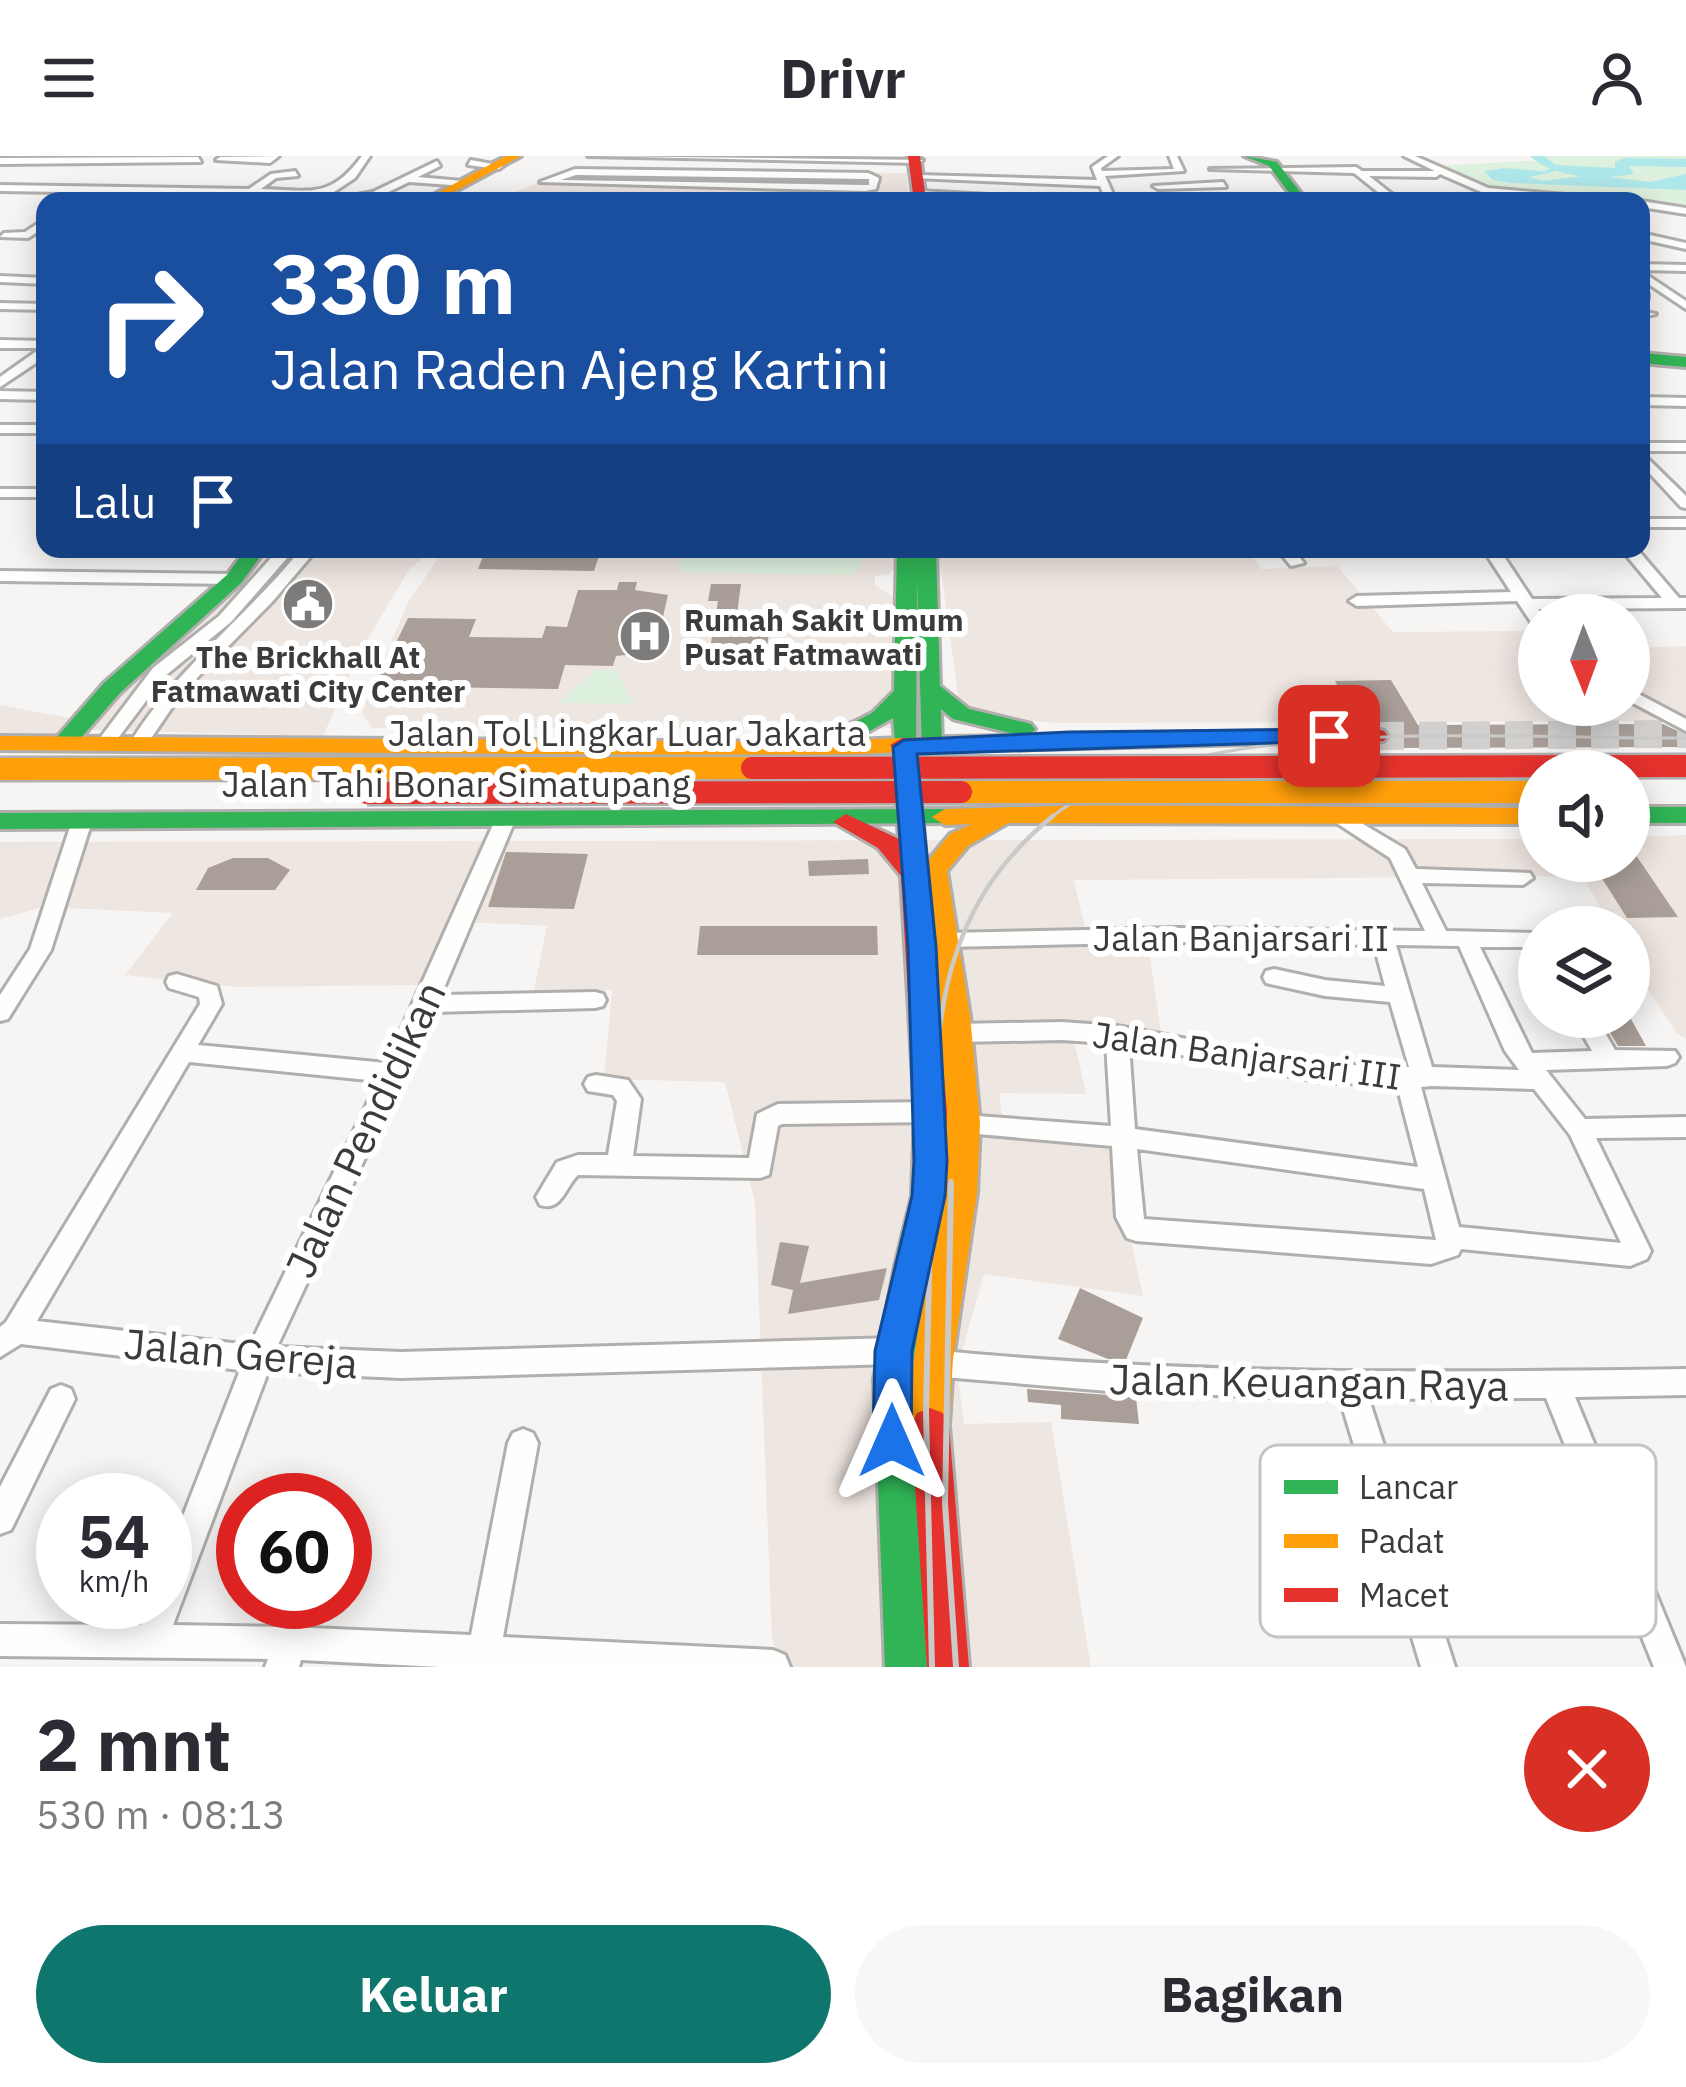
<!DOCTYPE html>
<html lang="id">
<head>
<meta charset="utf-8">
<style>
  :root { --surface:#fff; --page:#f7f7f7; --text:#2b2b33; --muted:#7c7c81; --accent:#0f766e }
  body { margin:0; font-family:"IBM Plex Sans",sans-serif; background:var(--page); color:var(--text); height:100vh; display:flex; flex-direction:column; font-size:45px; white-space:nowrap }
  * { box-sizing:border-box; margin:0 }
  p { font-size:39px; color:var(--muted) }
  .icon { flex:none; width:66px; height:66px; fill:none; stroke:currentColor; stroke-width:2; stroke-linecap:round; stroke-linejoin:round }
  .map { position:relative; height:1511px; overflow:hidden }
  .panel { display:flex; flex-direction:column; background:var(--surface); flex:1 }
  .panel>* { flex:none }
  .banner { position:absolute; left:36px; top:36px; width:1614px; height:366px; border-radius:24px; box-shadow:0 6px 30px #0003; background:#1a4fa0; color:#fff; overflow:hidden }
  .needle { width:78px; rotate:179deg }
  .fabs { position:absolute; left:1518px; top:438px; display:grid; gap:24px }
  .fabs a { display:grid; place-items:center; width:132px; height:132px; border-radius:50%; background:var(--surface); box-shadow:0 6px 30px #0003; font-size:60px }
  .speed { position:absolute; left:36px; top:1317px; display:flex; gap:24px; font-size:60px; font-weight:700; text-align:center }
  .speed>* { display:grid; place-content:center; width:156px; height:156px; border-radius:50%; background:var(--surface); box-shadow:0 6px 30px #0003; line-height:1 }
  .speed small { font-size:30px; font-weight:400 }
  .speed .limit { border:18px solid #d22; background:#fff; color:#111 }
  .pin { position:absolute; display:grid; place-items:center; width:102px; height:102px; color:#fff; margin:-51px; border-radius:24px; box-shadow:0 6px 18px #0006 }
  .me { position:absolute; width:132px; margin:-66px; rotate:0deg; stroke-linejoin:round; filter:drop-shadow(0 0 9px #0008) }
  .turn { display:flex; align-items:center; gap:42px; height:252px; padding:0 36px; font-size:54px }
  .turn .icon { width:156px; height:156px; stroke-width:2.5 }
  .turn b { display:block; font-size:84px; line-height:102px }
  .then { display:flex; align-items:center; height:114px; padding:0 36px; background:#0003; gap:24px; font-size:45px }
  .round { display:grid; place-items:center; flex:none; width:126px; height:126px; border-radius:63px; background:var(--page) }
  .head { display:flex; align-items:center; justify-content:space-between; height:204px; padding:0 36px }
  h1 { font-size:72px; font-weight:700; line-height:90px }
  .action { display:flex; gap:24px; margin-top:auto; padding:24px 36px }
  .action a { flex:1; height:138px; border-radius:72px; background:var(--accent); color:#fff; font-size:48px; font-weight:700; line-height:138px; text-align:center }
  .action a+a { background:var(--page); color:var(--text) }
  header { display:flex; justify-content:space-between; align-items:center; height:156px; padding:0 36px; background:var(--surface); font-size:54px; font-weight:700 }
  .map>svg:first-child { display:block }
  .built { fill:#eee6e1 }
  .green { fill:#def0de }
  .water { fill:#afe8eb }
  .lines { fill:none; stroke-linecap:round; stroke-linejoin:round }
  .stream { stroke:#afe8eb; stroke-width:3 }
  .river { fill:#afe8eb; fill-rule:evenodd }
  .building { fill:#a99f98 }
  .highway-tunnel { stroke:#d2d0ce; stroke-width:28; stroke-dasharray:28 15; stroke-linecap:butt }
  .street-casing { stroke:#b1afad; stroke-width:6 }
  .fast-casing { stroke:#b1afad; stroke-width:6 }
  .slow-casing { stroke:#b1afad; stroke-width:6 }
  .jam-casing { stroke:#b1afad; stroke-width:6 }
  .street { fill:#fefefd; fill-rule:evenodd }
  .fast { fill:#30b455; fill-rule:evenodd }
  .slow { fill:#ff9f0a; fill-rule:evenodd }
  .jam { fill:#e5322d; fill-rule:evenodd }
  .rail-far2 { stroke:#cacac9; stroke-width:3 }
  .rail-far1 { stroke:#cacac9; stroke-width:4.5 }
  .rail { stroke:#cacac9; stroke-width:6 }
  .slow-bridge-casing { stroke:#b1afad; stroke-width:27; stroke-linecap:butt }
  .jam-bridge-casing { stroke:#b1afad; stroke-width:27; stroke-linecap:butt }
  .slow-bridge { stroke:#ff9f0a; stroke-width:22 }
  .jam-bridge { stroke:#e5322d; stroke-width:22 }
  .route { fill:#1a73e8; stroke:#114b97; stroke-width:3 }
  .labels { text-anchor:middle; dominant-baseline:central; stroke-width:12; stroke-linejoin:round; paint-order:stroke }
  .far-poi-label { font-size:30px; font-weight:bold; fill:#3d3b39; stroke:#fff; text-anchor:start }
  .street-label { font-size:36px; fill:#3d3b39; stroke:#fff }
  .near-street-label { font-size:42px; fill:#3d3b39; stroke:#fff }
  .key { fill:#fff; stroke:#c5c4c4; stroke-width:3 }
  .key-label { font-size:33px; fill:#3d3b39 }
</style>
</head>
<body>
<header><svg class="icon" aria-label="menu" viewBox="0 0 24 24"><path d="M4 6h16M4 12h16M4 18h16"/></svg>Drivr<svg class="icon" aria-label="person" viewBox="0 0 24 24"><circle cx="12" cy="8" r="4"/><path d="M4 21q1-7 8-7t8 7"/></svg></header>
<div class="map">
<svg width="1686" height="1511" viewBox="0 0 1686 1511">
  <rect width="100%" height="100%" fill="#f7f5f3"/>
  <path class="built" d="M570 14 907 17 909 45H493Z
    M270 393H434L410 412 361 494 323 580 81 574Z
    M445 393H899V408L888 419 875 420V429L896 443 897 572H372L362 556 408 446Z
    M938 393H1247L1261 413 1337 410 1393 476 1539 475V549H1629V492L1686 490V565L1060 567 961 561Z
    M0 549 69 562 51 583 0 582Z
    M1686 679V883L1677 878 1629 805V771H1611L1583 720 1074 724 1088 786 1148 787 1162 884H1074L1086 938 999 937 1004 979 1108 981 1143 1140 984 1118 957 1213 964 1268 1051 1266 1091 1511H783L772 1484 755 1047 725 926 604 923 612 834 534 835 547 770 466 766 423 829 237 831 125 819 173 757 43 751 0 763V686L1539 683V705H1629V681Z"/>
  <path class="green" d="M1541 0H1686V52L1599 38 1488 33 1433 10 1545 4Z
    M683 393H865L859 414 851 419 684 416 679 412Z
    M597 513 617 515 633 548 558 547Z"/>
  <path class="water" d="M1504 12 1553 16 1529 21 1543 25 1592 19 1650 26 1686 18V34L1512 27 1493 24 1484 15Z"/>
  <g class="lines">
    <path class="stream" d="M1548 15 1557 13"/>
    <path class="river" d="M1530 0H1544L1556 9 1615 12V6L1624 2 1686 3V11L1629 10 1634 18C1600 24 1555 23 1530 0Z"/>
  </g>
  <path class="building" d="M486 393H557L601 394 594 415 478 413Z
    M619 426H637L635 434 668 439 655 496 616 500 613 510 565 509 558 533 375 530 408 462 476 463 469 481 542 482 546 470 567 471 578 434H617Z
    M711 428H741L737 458 771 459 766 500 709 499 718 445H708Z
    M1391 524 1418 569 1663 568 1686 579V591L1387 592 1396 578 1374 567 1367 552H1349L1335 525Z
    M1629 689 1678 761 1627 762 1591 705H1629Z
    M506 696 588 698 574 753 488 751Z
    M233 702H268L290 714 275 734H196L208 712Z
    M868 703 869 718 809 720 808 705Z
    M700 770H877L878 799H697Z
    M1602 863H1631L1646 890H1618Z
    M780 1086 809 1090 800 1127 887 1112 879 1144 788 1158 793 1134 771 1129Z
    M1080 1132 1143 1162 1126 1204 1108 1203 1058 1183Z
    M1027 1233 1136 1241 1139 1268 1061 1263V1249L1028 1246Z"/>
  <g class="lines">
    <path class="highway-tunnel" d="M1376 580 1686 578"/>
    <g class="street-casing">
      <path id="street" d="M279 0 270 7 216 4 220 1Z
        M362 0H370L355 22 328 40 0 35V29L249 33 271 18 295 15 298 20 276 22 261 33C310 34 330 44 362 0Z
        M588 0 923 4 919 7Z
        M1108 0H1118L1101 12 1102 15 1174 13 1169 0H1177L1184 15 1105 20 1116 45H1106L1100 30 914 22 919 19 1097 24 1092 11Z
        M1404 0H1415L1488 32 1633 45 1486 38 1440 18 1436 21 1369 20 1397 42H1482L1487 45H1389L1354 17 1210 13 1356 11 1362 15H1435Z
        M198 1 201 6 0 8V2Z
        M471 4 503 10 499 13 468 9Z
        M437 5 440 10 418 21 462 25 465 30 409 26 378 41 357 39 373 36Z
        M575 13 868 17 879 22 876 33 865 35 540 26ZM576 19 867 23H869V29H865L561 24Z
        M1223 26 1226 31 1158 33 1153 30Z
        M919 35 1037 42 1042 45 916 40Z
        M1201 40H1248L1253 43 1198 45Z
        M1641 45 1686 52V58L1641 51Z
        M45 63V71L28 82 0 81 4 77 25 76Z
        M1641 77 1686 87V93L1641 83Z
        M1641 108 1686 109V115L1641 114Z
        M1641 115 1686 145V153L1641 123Z
        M0 120 45 122V128L0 126Z
        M1641 135 1648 138V142L1641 143Z
        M0 147 45 148V154L0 153Z
        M1641 155 1656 158 1641 161Z
        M0 184 45 185V201L0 231V221L41 192H0Z
        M0 235 45 236V244L0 243Z
        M1641 241 1686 242V250L1641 249Z
        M0 269H45V277H0Z
        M1641 287H1686V295H1641Z
        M1641 296 1686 340V352L1681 351 1641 308Z
        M0 333H45V341H0Z
        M1641 363H1686V371H1641Z
        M279 393H295L231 466 165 520 112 590H100L97 586 153 512 219 460Z
        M301 393H317L272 446 182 537 145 591H133L130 587C176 512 247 461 301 393Z
        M1277 393H1293L1304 407 1291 410Z
        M1483 393H1499L1532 443 1662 442 1621 393H1637L1679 442H1686V452L1538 453 1542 459H1539V471L1533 469 1517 445 1357 450 1349 445 1357 440 1511 436Z
        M0 415 234 418 242 423 234 428 0 425Z
        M1629 533 1686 563V575L1629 545Z
        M1336 652 1405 693 1416 713 1530 717 1533 722 1523 729 1422 727 1446 775 1539 777V791H1480L1532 897 1592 895 1573 861H1596L1615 894 1675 895 1679 901 1675 907 1667 910 1546 914 1585 963 1686 961V981L1596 982 1651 1095 1647 1103 1630 1110 1461 1093 1458 1099 1431 1108 1136 1085 1127 1082 1116 1061 1112 990 955 976 952 969 955 962 964 959 1111 970 1106 887 1062 884 957 886 949 883 946 877 949 871 957 868 1062 866 1117 870 1322 908 1409 911 1390 846 1325 840 1266 827 1263 821 1266 815 1274 813 1325 824 1385 830 1374 789 1177 786 943 791 932 784 943 777 1177 772 1425 775 1390 702 1329 662 1326 658 1329 654ZM1396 789 1459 790 1505 895 1519 914 1432 911ZM1129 889 1322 926 1397 929 1418 1011 1135 973ZM1432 930 1534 933 1570 979 1621 1087 1459 1071 1421 931ZM1137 993 1424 1033 1436 1084 1144 1063Z
        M506 656 516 662 441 839 595 836 603 838 606 844 603 850 595 852 433 856 277 1191 401 1196 894 1182 904 1186 908 1195 904 1204 894 1208 401 1222 268 1216 173 1469 289 1471 471 1479 508 1287 513 1277 523 1273 533 1277 538 1287 503 1481 773 1494 785 1499 790 1511H440L301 1504 299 1511H265L268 1503 0 1500V1468L141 1469 150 1446H165V1406L240 1214 21 1188 0 1201V1171L6 1166 200 848 199 841 169 832 166 826 169 820 177 818 217 830 222 848 198 889 386 907 496 662ZM189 906 378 925 250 1189 37 1165Z
        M82 659 92 665 51 794 8 863 0 865V839L30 793 72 665Z
        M596 919 628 924 641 943 633 1000 749 1002 757 958 778 948 931 946 940 949 943 956 940 963 931 966 782 968 778 970 769 1019 760 1022 578 1019C565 1031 562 1056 540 1049L536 1041 557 1006 578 999H608L617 945 613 939 588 935 584 928 588 921Z
        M932 1194C1183 1219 1434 1217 1686 1213V1239L1575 1241 1686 1511H1654L1546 1242 1369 1243 1455 1511H1421L1340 1243 1120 1236 932 1220 922 1216 918 1207 922 1198Z
        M61 1229 71 1233 75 1243 11 1374 0 1378V1331L51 1233Z"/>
    </g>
    <g class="fast-casing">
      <path id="fast" d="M1244 0 1277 6 1307 45H1295L1269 10Z
        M1641 197 1686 201V211L1641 207Z
        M246 393H266L241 427 120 537 73 591H57L53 586 57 581 104 527 227 419Z
        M897 393H936L940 530 969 553 1031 568 1035 573 1031 578 1023 580 953 563 941 553 942 591 930 598 922 596 917 422 916 591 904 598 896 596 893 562 839 592H823L819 587 823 582 872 557 894 535Z
        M1629 651H1686V667H1629Z
        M945 653 954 655 958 661 954 667 0 673V657Z
        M912 1095 924 1099 929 1110 910 1223 927 1511H885L874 1223 895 1110 900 1099Z"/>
    </g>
    <g class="slow-casing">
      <path id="slow" d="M506 0H521L437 45H422Z
        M0 580 808 586 902 582 914 589 902 596 808 600 0 594Z
        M1097 649 1539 652V668L1008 667 968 690 947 715 970 860 980 967 977 1037 953 1203 949 1270 943 1283 930 1288 917 1283C897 1237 936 1095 943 1039 957 927 927 821 922 712L950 678 972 668 945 669 932 661 945 653Z"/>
    </g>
    <g class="jam-casing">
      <path id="jam" d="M908 0H920L926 45H914Z
        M1376 573 1384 575 1388 580 1384 585 902 596 890 589 902 582Z
        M906 602 918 609 947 956 944 1040 929 1110 924 1121 912 1125 900 1121 895 1110 912 1040 915 956 901 720 878 692 833 666 846 658 899 683 894 609Z
        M930 1252 943 1257 949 1270 969 1511H927L911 1270 917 1257Z"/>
    </g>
    <use href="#street" class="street"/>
    <use href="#fast" class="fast"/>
    <use href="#slow" class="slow"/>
    <use href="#jam" class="jam"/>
    <path class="rail-far2" d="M1049 663C1183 554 1515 584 1686 582"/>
    <path class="rail-far1" d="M931 1031C937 884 928 762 1053 660
      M951 1031V1025"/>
    <path class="rail" d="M931 1028 926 1256 932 1511
      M951 1028 945 1347 956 1511"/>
    <g class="slow-bridge-casing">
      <path id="slow-bridge" d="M0 613 752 612
        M961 636H1539"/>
    </g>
    <g class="jam-bridge-casing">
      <path id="jam-bridge" d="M752 612 1686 610
        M367 637 961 636"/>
    </g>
    <use href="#slow-bridge" class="slow-bridge"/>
    <use href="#jam-bridge" class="jam-bridge"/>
  </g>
  <path class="route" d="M1329 573 1341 580 1337 585 917 598 936 791 947 1005 945 1040 912 1195 911 1285 906 1298 892 1303 878 1298 873 1285 875 1195 912 1040 914 1005 908 791 893 591 904 584 1069 576Z"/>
  <defs>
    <g id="civic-disc" transform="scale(2.7)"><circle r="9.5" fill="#7e7c7a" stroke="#fff"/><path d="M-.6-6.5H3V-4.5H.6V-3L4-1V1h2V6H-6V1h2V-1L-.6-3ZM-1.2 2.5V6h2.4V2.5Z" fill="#fff"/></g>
    <g id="hospital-disc" transform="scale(2.7)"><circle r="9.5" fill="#7e7c7a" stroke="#fff"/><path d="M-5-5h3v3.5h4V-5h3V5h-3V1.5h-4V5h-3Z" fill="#fff"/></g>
  </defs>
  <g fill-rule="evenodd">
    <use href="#civic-disc" x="308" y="448"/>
    <use href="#hospital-disc" x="645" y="480"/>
  </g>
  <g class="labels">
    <g class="far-poi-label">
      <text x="684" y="463">Rumah Sakit Umum<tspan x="684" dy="34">Pusat Fatmawati</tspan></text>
      <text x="308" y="500" text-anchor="middle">The Brickhall At<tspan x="308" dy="34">Fatmawati City Center</tspan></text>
    </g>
    <g class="street-label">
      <text x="627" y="576">Jalan Tol Lingkar Luar Jakarta</text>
      <text x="456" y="627">Jalan Tahi Bonar Simatupang</text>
      <text x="1241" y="781">Jalan Banjarsari II</text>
      <text transform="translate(1247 899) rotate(8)">Jalan Banjarsari III</text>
    </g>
    <g class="near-street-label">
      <text transform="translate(365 973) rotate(-65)">Jalan Pendidikan</text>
      <text transform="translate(241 1197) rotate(5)">Jalan Gereja</text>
      <text transform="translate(1309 1226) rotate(1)">Jalan Keuangan Raya</text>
    </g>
  </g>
  <rect x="1260" y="1289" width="396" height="192" rx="18" class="key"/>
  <rect x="1284" y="1324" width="54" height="14" fill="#30b455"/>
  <rect x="1284" y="1378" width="54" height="14" fill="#ff9f0a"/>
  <rect x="1284" y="1432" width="54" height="14" fill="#e5322d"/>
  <g class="key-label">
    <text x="1359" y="1343">Lancar</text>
    <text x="1359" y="1397">Padat</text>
    <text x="1359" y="1451">Macet</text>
  </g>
</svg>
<div class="fabs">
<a><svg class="needle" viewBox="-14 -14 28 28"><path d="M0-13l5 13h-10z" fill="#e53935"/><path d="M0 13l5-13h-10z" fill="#7c7c81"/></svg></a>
<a><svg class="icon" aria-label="sound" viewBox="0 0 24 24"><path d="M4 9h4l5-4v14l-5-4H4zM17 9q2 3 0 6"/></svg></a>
<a><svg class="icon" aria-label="layers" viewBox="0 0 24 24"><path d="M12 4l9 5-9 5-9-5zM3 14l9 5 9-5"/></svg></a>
</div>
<div class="speed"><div>54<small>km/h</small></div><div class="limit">60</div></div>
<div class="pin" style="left:1329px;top:580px;background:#d93025"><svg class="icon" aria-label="arrive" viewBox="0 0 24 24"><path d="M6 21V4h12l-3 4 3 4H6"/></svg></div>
<svg class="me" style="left:892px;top:1285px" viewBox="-20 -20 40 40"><path d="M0-17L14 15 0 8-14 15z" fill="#1a73e8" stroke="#fff" stroke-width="4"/></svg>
<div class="banner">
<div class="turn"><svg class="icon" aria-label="right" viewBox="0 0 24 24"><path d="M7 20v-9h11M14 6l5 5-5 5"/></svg><div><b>330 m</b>Jalan Raden Ajeng Kartini</div></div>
<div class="then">Lalu<svg class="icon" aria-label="arrive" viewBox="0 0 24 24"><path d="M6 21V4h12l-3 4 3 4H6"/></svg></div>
</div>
</div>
<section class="panel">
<div class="head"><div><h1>2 mnt</h1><p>530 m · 08:13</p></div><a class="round" style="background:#d93025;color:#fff"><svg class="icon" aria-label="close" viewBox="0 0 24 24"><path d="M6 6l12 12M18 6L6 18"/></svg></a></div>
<div class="action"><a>Keluar</a><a>Bagikan</a></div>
</section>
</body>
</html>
